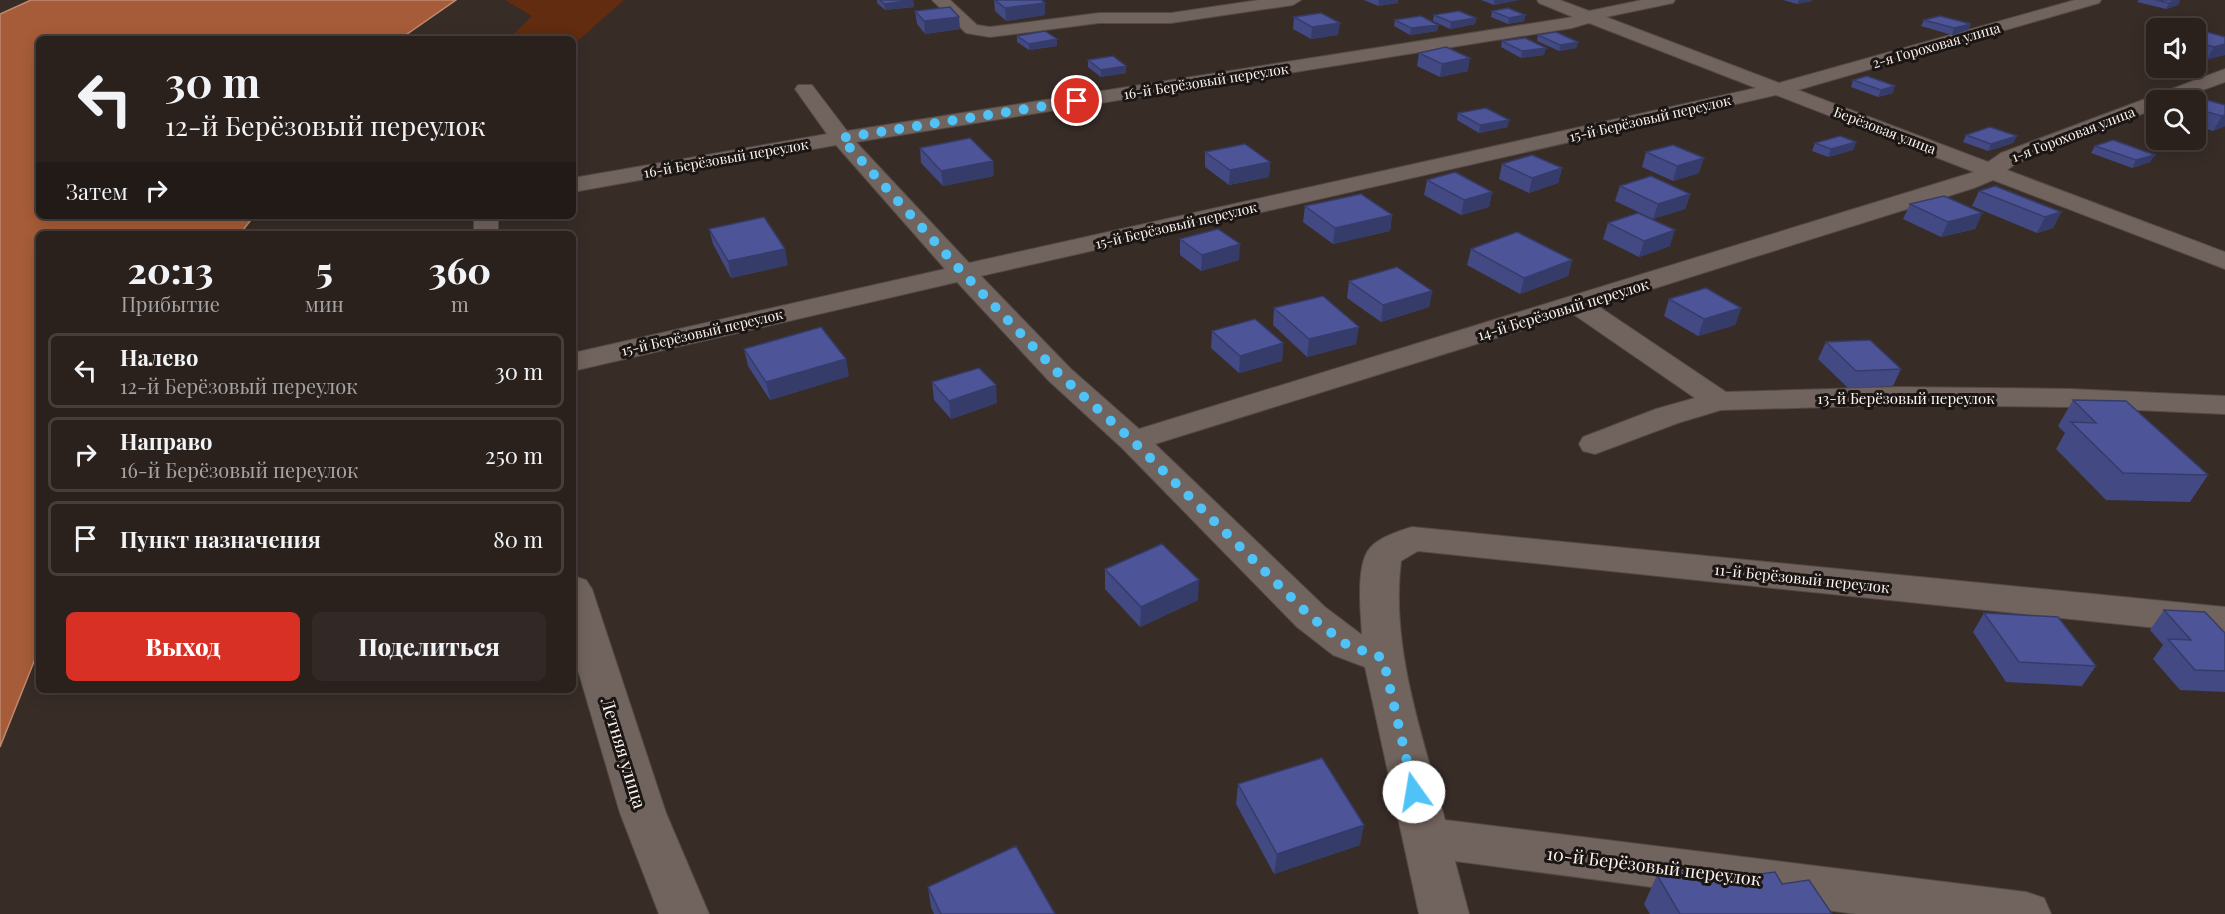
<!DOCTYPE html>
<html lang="ru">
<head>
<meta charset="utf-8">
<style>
  :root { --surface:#2a211d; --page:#322926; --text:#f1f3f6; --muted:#a5a3a4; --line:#463e3b; --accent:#d93025 }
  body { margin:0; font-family:"Playfair Display",serif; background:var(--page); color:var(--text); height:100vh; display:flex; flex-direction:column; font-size:22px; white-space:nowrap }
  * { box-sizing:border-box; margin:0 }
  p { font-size:20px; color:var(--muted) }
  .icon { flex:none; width:33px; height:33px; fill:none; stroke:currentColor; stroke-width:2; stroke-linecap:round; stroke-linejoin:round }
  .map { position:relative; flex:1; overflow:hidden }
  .side { position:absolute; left:36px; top:231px; width:540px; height:462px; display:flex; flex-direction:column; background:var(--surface); border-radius:9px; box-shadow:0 3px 15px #0003,0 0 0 2px var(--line) }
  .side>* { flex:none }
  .hud { position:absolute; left:36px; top:36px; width:540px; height:183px; border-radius:9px; box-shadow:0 3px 15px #0003,0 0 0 2px var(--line); background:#2a211d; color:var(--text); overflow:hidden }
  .tools { position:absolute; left:2146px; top:18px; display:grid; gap:12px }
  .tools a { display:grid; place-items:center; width:60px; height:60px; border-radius:9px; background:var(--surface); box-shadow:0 3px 15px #0003,0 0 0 2px var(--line); font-size:30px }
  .pin { position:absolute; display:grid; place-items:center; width:51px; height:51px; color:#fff; margin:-26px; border:3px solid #fff; border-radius:50%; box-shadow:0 2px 6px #0007 }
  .me { position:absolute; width:66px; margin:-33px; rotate:347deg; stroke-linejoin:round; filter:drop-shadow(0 0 4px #0008) }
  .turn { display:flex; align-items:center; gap:21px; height:126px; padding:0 30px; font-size:27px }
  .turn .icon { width:78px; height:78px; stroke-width:2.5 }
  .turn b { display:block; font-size:42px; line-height:51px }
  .then { display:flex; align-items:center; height:57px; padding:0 30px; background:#0003; gap:12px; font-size:22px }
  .eta { display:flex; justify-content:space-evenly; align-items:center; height:102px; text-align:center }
  .eta b { font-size:36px; font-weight:800; line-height:42px }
  .action { display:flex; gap:12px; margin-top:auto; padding:12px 30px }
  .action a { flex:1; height:69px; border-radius:9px; background:var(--accent); color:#fff; font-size:24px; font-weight:800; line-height:69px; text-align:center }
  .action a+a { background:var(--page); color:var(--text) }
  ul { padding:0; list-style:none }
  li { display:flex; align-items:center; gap:18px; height:75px; margin:0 12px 9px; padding:0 18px; border:3px solid var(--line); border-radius:9px }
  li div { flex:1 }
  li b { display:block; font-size:22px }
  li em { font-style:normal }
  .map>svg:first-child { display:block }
  .green { fill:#612c10 }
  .water { fill:#a65c38; stroke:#c0896f; stroke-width:1.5 }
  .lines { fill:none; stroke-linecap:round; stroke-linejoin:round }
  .minor-casing { stroke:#544a45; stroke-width:2 }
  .minor { fill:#71635d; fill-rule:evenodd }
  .wall { fill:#424983 }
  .shaded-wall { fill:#363c6a }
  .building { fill:#4d5598; stroke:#363c6a; stroke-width:1.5 }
  .route { stroke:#4fc3f7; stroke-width:10; stroke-dasharray:0 18 }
  .labels { text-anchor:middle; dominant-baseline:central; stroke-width:6; stroke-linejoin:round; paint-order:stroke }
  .far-street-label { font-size:14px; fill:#fbf3ef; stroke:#1b1613 }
  .street-label { font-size:15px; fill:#fbf3ef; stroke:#1b1613 }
  .near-street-label { font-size:18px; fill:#fbf3ef; stroke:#1b1613 }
</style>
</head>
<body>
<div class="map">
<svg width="2225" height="914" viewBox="0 0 2225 914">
  <rect width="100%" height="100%" fill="#382c27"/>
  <path class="green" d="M505 0H624L573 45V39H508L532 16Z"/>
  <path class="water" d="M31 0H456L400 39H39V216H254L240 234H39V649L0 747V14Z"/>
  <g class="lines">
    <g class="minor-casing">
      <path id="minor" d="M932 0H950L977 25 990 27 1099 13H1171L1259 0H1301L1293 5 1171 23H1099L990 37 966 33Z
        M1537 0H1560L1589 11 1642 0H1675L1673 3 1606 17 1779 83 2075 0H2101L2099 3 1798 90 1988 162 2001 153 2225 69V82L2175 100H2157V108L2017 163 2007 170 2225 252V269L1993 180 1974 188 1598 306 1726 392 1899 387 2070 389 2225 396V414L2070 407 1899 405 1721 410 1678 423 1595 454 1583 451 1579 444 1583 437 1656 409 1695 398 1573 314 1155 444 1325 607 1362 635C1361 614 1355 565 1370 548 1379 537 1399 531 1412 527L2225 607V635L1418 551 1401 561C1390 648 1423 736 1445 820L2026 892 2044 898 2051 914H1856L1455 861 1469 914H1419L1365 667 1333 655 1297 627 1122 448 1049 381 957 282 573 371V353L945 269 836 145 573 192V178L827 134 795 89 798 85H812L847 131 1573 17 1539 3ZM1589 23 1756 88 969 263 856 142 1572 28ZM1776 95 1974 172 1139 429 1071 369 981 276Z
        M474 216H498V234H474Z
        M573 576 586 580 592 589 666 813 709 914H659L620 813 573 653Z"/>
    </g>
    <use href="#minor" class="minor"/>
  </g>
  <path class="wall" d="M877 0H913L914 7 885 10 877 3Z
    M994 0H1041L1045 15 1006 21 995 11Z
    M1364 0H1398V3L1378 6Z
    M1481 0H1519L1494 5Z
    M1783 0H1812V1L1797 4Z
    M2139 0H2180L2178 5 2166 9 2137 2Z
    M915 11 960 29 925 34 917 24Z
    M1492 11 1525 15 1524 21 1508 24 1491 17Z
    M1434 15 1476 18 1475 24 1450 29 1433 21Z
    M1294 17 1338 35 1311 39 1293 29Z
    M1395 20 1438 25 1437 31 1410 35 1394 26Z
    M1924 20 1971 24 1968 30 1952 35 1921 26Z
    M2196 29 2225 37 2207 60 2196 56Z
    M1538 35 1578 42 1576 48 1559 51 1537 41Z
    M1017 36 1057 46 1029 50 1017 42Z
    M1502 41 1544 55 1521 58 1501 47Z
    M1419 53 1468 71 1440 77 1417 66Z
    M1088 60 1126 66V73L1101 77 1088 67Z
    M1853 80 1893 93 1878 97 1851 87Z
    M2196 100 2225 105V126L2213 131 2196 125Z
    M1458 113 1508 127 1479 133 1457 120Z
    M1966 135 2017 136 2013 143 1988 151 1963 142Z
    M1856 142 1853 150 1828 157 1812 151 1815 143Z
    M2095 146 2155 155 2150 162 2132 168 2091 153Z
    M920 148 994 176 943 186 921 163Z
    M1205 152 1270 162 1269 177 1229 185 1205 167Z
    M1646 152 1699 173 1673 181 1642 167Z
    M1502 164 1562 168 1558 183 1529 193 1499 179Z
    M1427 180 1492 192 1489 207 1461 215 1424 195Z
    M1620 186 1690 194 1685 209 1653 219 1615 201Z
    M1979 191 2061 212 2053 228 2037 233 1972 206Z
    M1910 204 1982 213 1975 229 1941 237 1903 219Z
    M1305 206 1392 215 1390 231 1333 244 1303 222Z
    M1608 223 1670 246 1639 257 1603 239Z
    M709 229 788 265 731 278 713 244Z
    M1180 239 1239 260 1201 271 1180 255Z
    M1471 249 1572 260 1568 276 1520 294 1467 265Z
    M1349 281 1432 291 1429 307 1381 322 1347 298Z
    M1669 299 1741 308 1735 325 1698 336 1664 316Z
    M1274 308 1356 344 1307 357 1273 325Z
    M1212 331 1283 343 1282 361 1239 373 1211 348Z
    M1826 342 1901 369 1893 386 1848 388 1818 359Z
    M744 349 849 376 770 400 748 366Z
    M932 382 997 403 951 419 934 400Z
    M2073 400 2208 475 2190 502 2106 500 2056 449 2065 433 2058 426Z
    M1105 569 1198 600 1140 627 1105 589Z
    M2164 610 2225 633V692L2180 690 2153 659 2163 645 2150 630Z
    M1984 613 2096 666 2082 686 2006 682 1973 632Z
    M1238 784 1360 845 1274 874 1236 804Z
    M1657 875 1701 882 1782 884 1832 914H1650L1644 904Z
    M928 887 1055 914H934L931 907Z"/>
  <path class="shaded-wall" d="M913 0 914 7 885 10 884 4Z
    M1379 0H1398V3L1378 6Z
    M1494 0H1519L1494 5Z
    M1799 0H1812V1L1797 4Z
    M2177 0H2180L2178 5 2166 9 2169 3Z
    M1045 3V15L1006 21 1005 8Z
    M1525 15 1524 21 1508 24 1509 18Z
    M959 17 960 29 925 34 924 21Z
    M1476 18 1475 24 1450 29 1451 22Z
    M1340 23 1338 35 1311 39 1312 27Z
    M1971 24 1968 30 1952 35 1954 28Z
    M1438 25 1437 31 1410 35 1411 28Z
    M1057 39V46L1029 50V44Z
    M1578 42 1576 48 1559 51 1560 45Z
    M2225 44V55L2207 60 2214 47Z
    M1546 48 1544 55 1521 58 1522 51Z
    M1470 58 1468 71 1440 77 1442 64Z
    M1126 66V73L1101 77V70Z
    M1895 86 1893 93 1878 97 1881 90Z
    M2225 115V126L2213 131 2222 116Z
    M1509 120 1508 127 1479 133 1480 125Z
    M2017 136 2013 143 1988 151 1991 144Z
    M1856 142 1853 150 1828 157 1831 149Z
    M2155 155 2150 162 2132 168 2136 160Z
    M1704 158 1699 173 1673 181 1677 166Z
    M993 161 994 176 943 186 941 171Z
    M1270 162 1269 177 1229 185 1230 170Z
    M1562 168 1558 183 1529 193 1532 178Z
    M1492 192 1489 207 1461 215 1464 200Z
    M1690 194 1685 209 1653 219 1658 204Z
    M2061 212 2053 228 2037 233 2045 217Z
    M1982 213 1975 229 1941 237 1948 222Z
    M1392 215 1390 231 1333 244 1335 228Z
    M1675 230 1670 246 1639 257 1644 241Z
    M1240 244 1239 260 1201 271 1202 255Z
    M785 249 788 265 731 278 728 261Z
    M1572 260 1568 276 1520 294 1524 278Z
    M1432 291 1429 307 1381 322 1383 305Z
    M1741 308 1735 325 1698 336 1704 319Z
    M1359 327 1356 344 1307 357 1309 339Z
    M1283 343 1282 361 1239 373 1240 356Z
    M846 359 849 376 770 400 766 382Z
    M996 385 997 403 951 419 949 401Z
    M1199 580 1198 600 1140 627 1141 607Z
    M1364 825 1360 845 1274 874 1277 854Z"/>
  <path class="building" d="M880 0H913L884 4Z
    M995 0H1041L1045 3 1005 8Z
    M2156 0H2177L2169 3Z
    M950 7 959 17 924 21 915 11Z
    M1508 8 1525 15 1509 18 1492 11Z
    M1459 11 1476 18 1451 22 1434 15Z
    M1321 13 1340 23 1312 27 1294 17Z
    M1421 16 1438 25 1411 28 1395 20Z
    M1940 16 1971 24 1954 28 1924 20Z
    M2196 29 2225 37V44L2214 47 2196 42Z
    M1045 31 1057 39 1029 44 1017 36Z
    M1556 32 1578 42 1560 45 1538 35Z
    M1525 38 1546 48 1522 51 1502 41Z
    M1446 47 1470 58 1442 64 1419 53Z
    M1113 56 1126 66 1101 70 1088 60Z
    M1867 76 1895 86 1881 90 1853 80Z
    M2196 97 2225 105V115L2222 116 2196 109V100H2187Z
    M1486 108 1509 120 1480 125 1458 113Z
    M1990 127 2017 136 1991 144 1966 135Z
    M1840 136 1856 142 1831 149 1815 143Z
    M970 138 993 161 941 171 920 148Z
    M2113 140 2155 155 2136 160 2095 146Z
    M1245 144 1270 162 1230 170 1205 152Z
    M1673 145 1704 158 1677 166 1646 152Z
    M1532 155 1562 168 1532 178 1502 164Z
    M1455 172 1492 192 1464 200 1427 180Z
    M1651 176 1690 194 1658 204 1620 186Z
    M1995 186 2061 212 2045 217 1979 191Z
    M1361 194 1392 215 1335 228 1305 206Z
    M1944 196 1982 213 1948 222 1910 204Z
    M1638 213 1675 230 1644 241 1608 223Z
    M764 217 785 249 728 261 709 229Z
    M1218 229 1240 244 1202 255 1180 239Z
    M1517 232 1572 260 1524 278 1471 249Z
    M1397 267 1432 291 1383 305 1349 281Z
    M1706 288 1741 308 1704 319 1669 299Z
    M1323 296 1359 327 1309 339 1274 308Z
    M1255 319 1283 343 1240 356 1212 331Z
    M821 327 846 359 766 382 744 349Z
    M1870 340 1901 369 1856 371 1826 342Z
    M979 368 996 385 949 401 932 382Z
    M2073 400 2126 401 2208 475 2123 473 2071 422 2096 423Z
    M1162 544 1199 580 1141 607 1105 569Z
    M2164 610 2205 612 2225 633V671L2195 670 2168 639 2191 640Z
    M1984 613 2058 617 2096 666 2019 662Z
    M1322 758 1364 825 1277 854 1238 784Z
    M1016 846 1055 914H941L928 887Z
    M1694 870 1701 882 1775 872 1782 884 1809 880 1832 914H1680L1657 875Z"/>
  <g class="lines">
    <path class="route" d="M1077 101 841 138 963 273 1060 375 1133 441 1311 617 1347 645 1383 658 1414 792"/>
  </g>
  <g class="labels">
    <g class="far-street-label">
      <text transform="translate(1936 45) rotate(-16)">2-я Гороховая улица</text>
      <text transform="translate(1206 81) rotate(-9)">16-й Берёзовый переулок</text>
      <text transform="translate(1650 118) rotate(-13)">15-й Берёзовый переулок</text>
      <text transform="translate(1885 130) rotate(21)">Берёзовая улица</text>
      <text transform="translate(2073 134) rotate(-21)">1-я Гороховая улица</text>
      <text transform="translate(726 158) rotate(-10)">16-й Берёзовый переулок</text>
      <text transform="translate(1176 225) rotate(-13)">15-й Берёзовый переулок</text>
      <text transform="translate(702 332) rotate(-13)">15-й Берёзовый переулок</text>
    </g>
    <g class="street-label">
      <text transform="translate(1563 309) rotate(-17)">14-й Берёзовый переулок</text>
      <text x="1906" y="398">13-й Берёзовый переулок</text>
      <text transform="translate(1802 578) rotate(6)">11-й Берёзовый переулок</text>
    </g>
    <g class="near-street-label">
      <text transform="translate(624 753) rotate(73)">Летняя улица</text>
      <text transform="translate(1654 866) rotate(7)">10-й Берёзовый переулок</text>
    </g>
  </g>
</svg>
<div class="tools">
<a><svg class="icon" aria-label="sound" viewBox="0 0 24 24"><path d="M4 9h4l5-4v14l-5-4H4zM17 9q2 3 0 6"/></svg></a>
<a><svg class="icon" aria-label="search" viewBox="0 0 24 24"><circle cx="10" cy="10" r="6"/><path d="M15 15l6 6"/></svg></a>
</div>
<div class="pin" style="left:1077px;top:101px;background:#d93025"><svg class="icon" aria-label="arrive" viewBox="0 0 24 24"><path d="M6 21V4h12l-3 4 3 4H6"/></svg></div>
<svg class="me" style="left:1414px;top:792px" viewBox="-20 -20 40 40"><circle r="19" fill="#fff"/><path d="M0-13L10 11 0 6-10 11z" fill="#4fc3f7"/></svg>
<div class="hud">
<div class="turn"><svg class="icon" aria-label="left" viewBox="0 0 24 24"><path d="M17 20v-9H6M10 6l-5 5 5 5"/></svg><div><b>30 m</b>12-й Берёзовый переулок</div></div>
<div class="then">Затем<svg class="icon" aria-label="right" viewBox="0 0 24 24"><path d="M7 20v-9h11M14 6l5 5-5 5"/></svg></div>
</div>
<section class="side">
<div class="eta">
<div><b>20:13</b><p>Прибытие</p></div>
<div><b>5</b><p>мин</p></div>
<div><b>360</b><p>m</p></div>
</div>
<ul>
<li><svg class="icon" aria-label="left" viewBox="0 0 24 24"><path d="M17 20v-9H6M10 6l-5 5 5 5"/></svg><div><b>Налево</b><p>12-й Берёзовый переулок</p></div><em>30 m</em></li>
<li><svg class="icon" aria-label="right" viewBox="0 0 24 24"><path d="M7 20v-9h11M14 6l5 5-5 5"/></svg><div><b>Направо</b><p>16-й Берёзовый переулок</p></div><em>250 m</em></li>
<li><svg class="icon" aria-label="arrive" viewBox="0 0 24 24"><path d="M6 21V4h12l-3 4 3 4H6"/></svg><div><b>Пункт назначения</b></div><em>80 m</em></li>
</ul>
<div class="action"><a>Выход</a><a>Поделиться</a></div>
</section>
</div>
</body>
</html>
